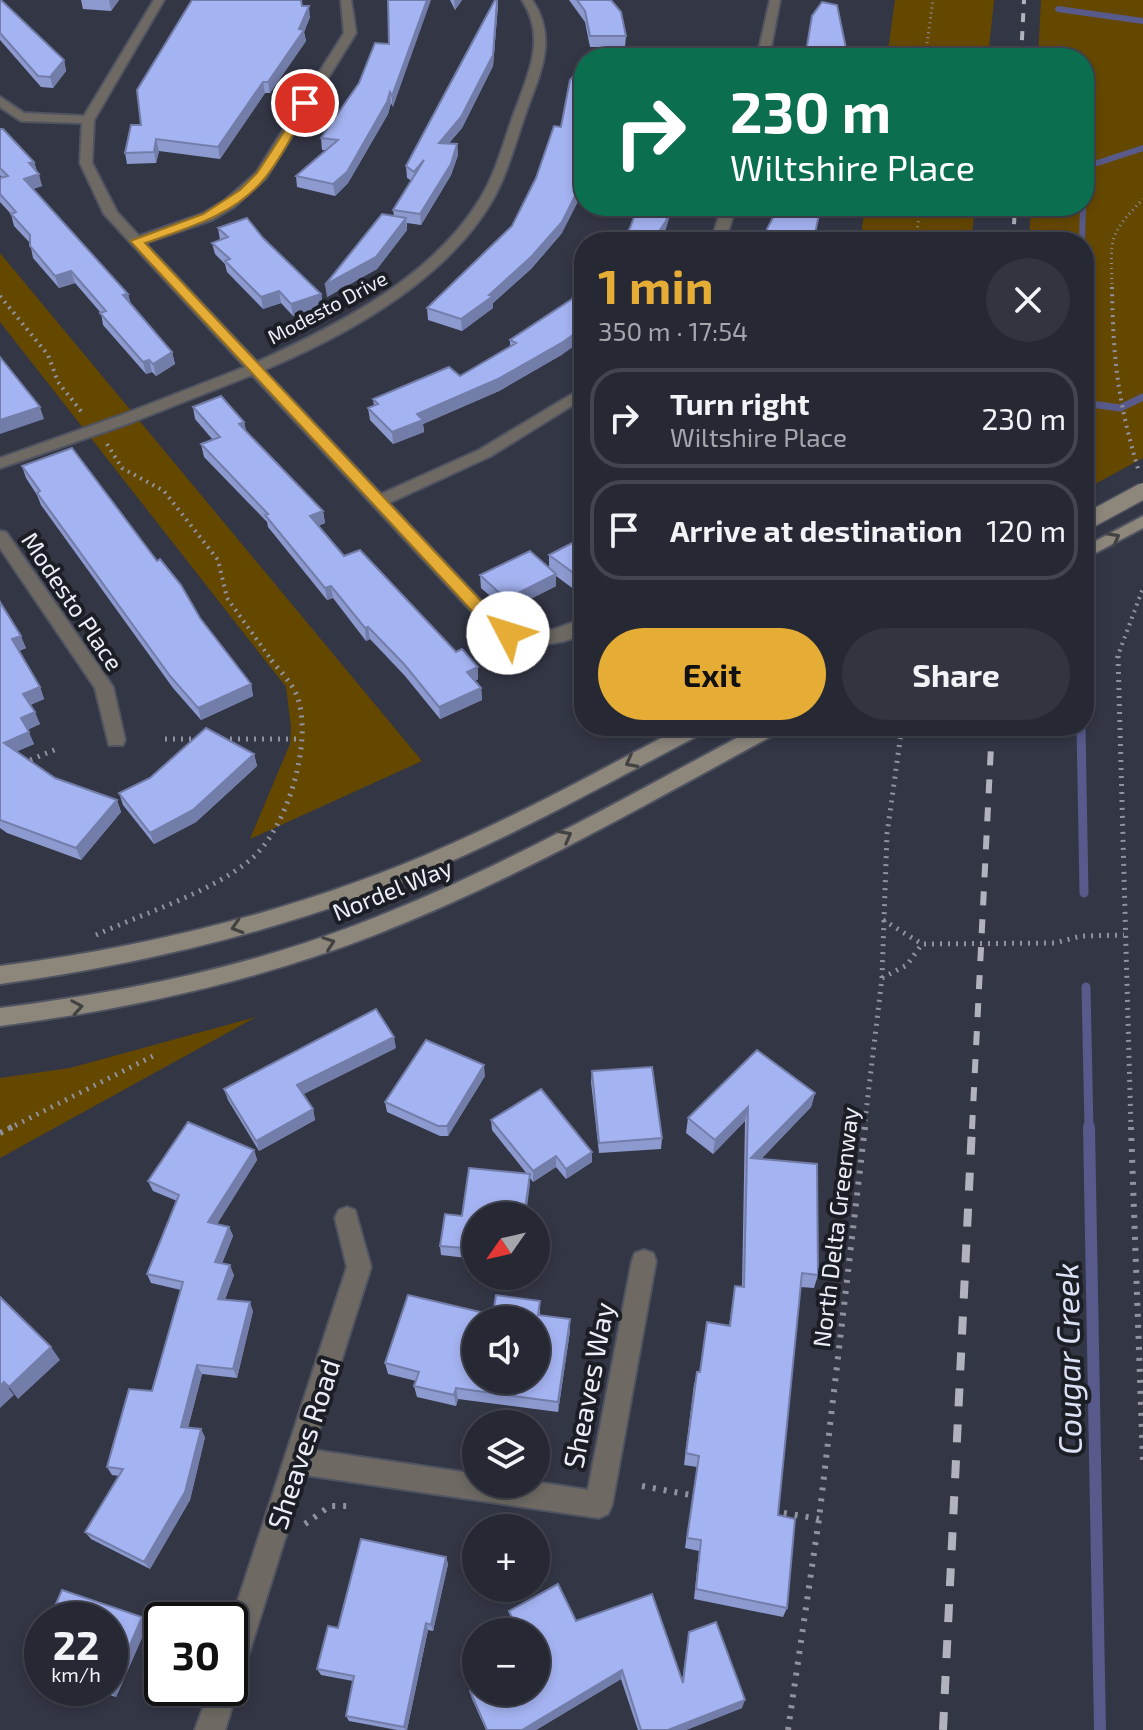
<!DOCTYPE html>
<html lang="en">
<head>
<meta charset="utf-8">
<style>
  :root { --surface:#262834; --page:#323440; --text:#f1f3f6; --muted:#a4a6ac; --line:#42444f; --accent:#e5ad35 }
  body { margin:0; font-family:"Exo 2",sans-serif; background:var(--page); color:var(--text); height:100vh; display:flex; flex-direction:column; font-size:30px; white-space:nowrap }
  * { box-sizing:border-box; margin:0 }
  p { font-size:26px; color:var(--muted) }
  .icon { flex:none; width:44px; height:44px; fill:none; stroke:currentColor; stroke-width:2; stroke-linecap:round; stroke-linejoin:round }
  .map { position:relative; flex:1; overflow:hidden }
  .details { position:absolute; left:574px; top:232px; width:520px; height:504px; display:flex; flex-direction:column; background:var(--surface); border-radius:32px; box-shadow:0 4px 12px #0003,0 0 0 2px var(--line) }
  .details>* { flex:none }
  .top-card { position:absolute; left:574px; top:48px; width:520px; height:168px; border-radius:32px; box-shadow:0 4px 12px #0003,0 0 0 2px var(--line); background:#0b6e4f; color:#fff; overflow:hidden }
  .needle { width:52px; rotate:236deg }
  .fabs { position:absolute; left:462px; top:1202px; display:grid; gap:16px }
  .fabs a { display:grid; place-items:center; width:88px; height:88px; border-radius:50%; background:var(--surface); box-shadow:0 4px 12px #0003,0 0 0 2px var(--line); font-size:40px }
  .speed { position:absolute; left:24px; top:1602px; display:flex; gap:16px; font-size:40px; font-weight:700; text-align:center }
  .speed>* { display:grid; place-content:center; width:104px; height:104px; border-radius:50%; background:var(--surface); box-shadow:0 4px 12px #0003,0 0 0 2px var(--line); line-height:1 }
  .speed small { font-size:20px; font-weight:400 }
  .speed .limit { border:4px solid #111; border-radius:12px; background:#fff; color:#111 }
  .pin { position:absolute; display:grid; place-items:center; width:68px; height:68px; color:#fff; margin:-34px; border:4px solid #fff; border-radius:50%; box-shadow:0 2px 8px #0007 }
  .me { position:absolute; width:88px; margin:-44px; rotate:310deg; stroke-linejoin:round; filter:drop-shadow(0 0 6px #0008) }
  .turn { display:flex; align-items:center; gap:28px; height:168px; padding:0 24px; font-size:36px }
  .turn .icon { width:104px; height:104px; stroke-width:2.5 }
  .turn b { display:block; font-size:56px; line-height:68px }
  .round { display:grid; place-items:center; flex:none; width:84px; height:84px; border-radius:42px; background:var(--page) }
  .overview { display:flex; align-items:center; justify-content:space-between; height:136px; padding:0 24px }
  h1 { font-size:48px; font-weight:700; line-height:60px; color:var(--accent) }
  .action { display:flex; gap:16px; margin-top:auto; padding:16px 24px }
  .action a { flex:1; height:92px; border-radius:48px; background:var(--accent); color:#111; font-size:32px; font-weight:700; line-height:92px; text-align:center }
  .action a+a { background:var(--page); color:var(--text) }
  ul { padding:0; list-style:none }
  li { display:flex; align-items:center; gap:24px; height:100px; margin:0 16px 12px; padding:0 8px; border:4px solid var(--line); border-radius:32px }
  li div { flex:1 }
  li b { display:block; font-size:30px }
  li em { font-style:normal }
  .map>svg:first-child { display:block }
  .green { fill:#654800 }
  .lines { fill:none; stroke-linecap:round; stroke-linejoin:round }
  .stream-far3 { stroke:#575a8a; stroke-width:6 }
  .stream-far2 { stroke:#575a8a; stroke-width:7 }
  .stream-far1 { stroke:#575a8a; stroke-width:9 }
  .stream { stroke:#575a8a; stroke-width:12 }
  .minor-casing { stroke:#505361; stroke-width:4 }
  .secondary-casing { stroke:#505361; stroke-width:4 }
  .path-far3 { stroke:#90939f; stroke-width:3; stroke-dasharray:1 4; stroke-linecap:butt }
  .path-far2 { stroke:#90939f; stroke-width:4; stroke-dasharray:2 5; stroke-linecap:butt }
  .path-far1 { stroke:#90939f; stroke-width:5; stroke-dasharray:2 6; stroke-linecap:butt }
  .path { stroke:#90939f; stroke-width:6; stroke-dasharray:3 8; stroke-linecap:butt }
  .minor { fill:#6e6a63; fill-rule:evenodd }
  .secondary { fill:#8c867b; fill-rule:evenodd }
  .rail-far2 { stroke:#b0b3be; stroke-width:4; stroke-dasharray:9 9; stroke-linecap:butt }
  .rail-far1 { stroke:#b0b3be; stroke-width:6; stroke-dasharray:14 14; stroke-linecap:butt }
  .rail { stroke:#b0b3be; stroke-width:8; stroke-dasharray:18 18; stroke-linecap:butt }
  .secondary-bridge-casing { stroke:#505361; stroke-width:19; stroke-linecap:butt }
  .secondary-bridge { stroke:#8c867b; stroke-width:16 }
  .wall { fill:#8d9acf }
  .shaded-wall { fill:#737da9 }
  .building { fill:#a4b3f1; stroke:#737da9; stroke-width:2; fill-rule:evenodd }
  .oneway { stroke:#434243 }
  .route { fill:#e5ad35; stroke:#957022; stroke-width:2 }
  .labels { text-anchor:middle; dominant-baseline:central; stroke-width:8; stroke-linejoin:round; paint-order:stroke }
  .far-street-label { font-size:20px; fill:#ebeef7; stroke:#1c1e25 }
  .street-label { font-size:24px; fill:#ebeef7; stroke:#1c1e25 }
  .near-street-label { font-size:28px; fill:#ebeef7; stroke:#1c1e25 }
  .near-water-label { font-size:32px; font-style:italic; fill:#dce2f6; stroke:#1c1e25 }
</style>
</head>
<body>
<div class="map">
<svg width="1143" height="1730" viewBox="0 0 1143 1730">
  <rect width="100%" height="100%" fill="#333645"/>
  <path class="green" d="M895 0H994L988 58H887Z
    M1041 0H1143V458L1084 490V242H1029L1031 206H1084V58H1038Z
    M865 206H975L971 242H860Z
    M0 253 422 761 250 839 290 744 291 727 286 687 0 322Z
    M256 1017 0 1158V1078L70 1068Z"/>
  <g class="lines">
    <path class="stream-far3" d="M1058 9 1143 21
      M1084 186 1088 166 1143 148
      M1082 242 1083 206"/>
    <path class="stream-far2" d="M1084 403 1120 408 1143 397"/>
    <path class="stream-far1" d="M1081 726 1084 893
      M1086 987 1089 1129"/>
    <path class="stream" d="M1089 1127 1100 1730"/>
    <g class="minor-casing">
      <path id="minor" d="M154 0H164L94 120 92 163 117 212 139 236 202 214 224 201 256 173 344 33 341 0H351L356 33 266 178 234 207 212 220 145 243 257 362C338 325 432 278 480 199 498 170 505 135 518 103 531 67 545 35 522 0H532C556 35 543 67 529 104 517 136 509 171 492 201 445 281 347 335 264 370L381 494 479 450 584 387V398L491 456 389 503 497 618C539 642 544 631 584 619V633C551 651 516 645 485 626L252 375 130 423 0 468V458L119 416 245 367 104 214 80 163 82 123 21 121 0 107V97L24 113 84 116Z
        M770 0H780L769 58H757Z
        M722 206H736L725 242H711Z
        M0 531 6 532 113 687 125 740 123 745H109L95 688 0 548Z
        M347 1207 355 1210 371 1267 313 1450 476 1474V1484L536 1482 588 1490 632 1261 635 1253 644 1250 653 1253 656 1261 612 1505 608 1514 599 1518 305 1475 244 1669 240 1679 235 1681 238 1688 225 1730H195L210 1688H230V1625L347 1267 335 1218 339 1210Z"/>
    </g>
    <g class="secondary-casing">
      <path id="secondary" d="M1143 516V528L1084 559V547Z
        M684 726H709L707 731C626 773 547 818 465 855 317 922 160 962 0 984V966C156 946 307 908 451 844 531 809 607 766 684 726Z
        M759 726H783L781 731C648 803 516 880 375 935 254 982 128 1009 0 1026V1008C123 992 245 968 361 923 499 870 628 796 759 726Z"/>
    </g>
    <path class="path-far3" d="M925 58 933 0
      M915 242 921 206
      M1112 289C1111 239 1107 236 1143 199"/>
    <path class="path-far2" d="M1112 287C1113 360 1118 402 1139 472
      M0 296 48 355 58 382 84 415
      M107 444 122 468 164 491 218 560 227 598 270 658
      M1117 658 1143 588"/>
    <path class="path-far1" d="M1118 656 1131 1129
      M165 739H200
      M222 739H301
      M23 763 59 748
      M883 920 922 944
      M96 935C144 913 210 893 250 860 287 830 314 741 297 696 292 682 277 668 268 656
      M882 978 907 965 922 944 1055 943 1081 936 1124 935
      M8 1129 155 1055
      M864 1129 882 978 887 834 902 726"/>
    <path class="path" d="M1131 1127 1143 1462
      M0 1133 12 1127
      M642 1486 696 1496
      M773 1511 819 1519
      M305 1524 330 1506H347
      M788 1730 819 1519 865 1127"/>
    <use href="#minor" class="minor"/>
    <use href="#secondary" class="secondary"/>
    <path class="rail-far2" d="M1021 58 1024 0
      M1013 242 1015 206"/>
    <path class="rail-far1" d="M972 1129 992 726"/>
    <path class="rail" d="M943 1730 972 1127"/>
    <g class="secondary-bridge-casing">
      <path id="secondary-bridge" d="M1084 523 1143 491"/>
    </g>
    <use href="#secondary-bridge" class="secondary-bridge"/>
  </g>
  <path class="wall" d="M0 0 64 60 66 71 53 88 41 87 0 40Z
    M81 0H119L111 11 83 9Z
    M450 0H462L455 10Z
    M495 0H498V5L493 66 462 128 449 143 457 144 458 155 451 175 421 225 407 223V230L377 269 327 297 394 216 393 210 412 181 407 178 406 166Z
    M569 0H611L626 36 625 47H590L585 22Z
    M302 6 310 17 304 32 306 41 270 93H265L220 159 159 151 156 163 127 164 125 153 141 125Z
    M389 44 393 107 391 103 388 114 348 183 335 196 297 187 296 176 326 150H322L321 138Z
    M0 129 34 162 42 186 33 189 128 294 131 305 172 352 175 364 156 376 152 372 146 374 103 325 101 313 75 283 59 288 33 258 30 243 14 226 11 214 0 202V178H2L0 175Z
    M218 228 263 238 321 294 323 306 293 316 281 303 263 309 227 272 225 264 215 254 212 243 220 240Z
    M562 233 531 269 493 303V308L462 331 428 320 427 308Z
    M510 340 563 354 499 391 423 424 424 432 393 444 370 420 368 408 374 406 373 399 460 376 510 346Z
    M193 407 244 422 246 432 323 511 325 523 318 526 344 556 456 652 478 667V679L475 681 481 688 482 700 440 719 405 676 370 639 366 641 333 598 327 600 268 527 267 522 204 457 201 444 213 440 195 419Z
    M22 466 200 618 251 684 253 696 201 720 173 688 41 505 37 495 26 478Z
    M584 537 579 593 556 576V586L507 611 481 588 480 575 549 568V555Z
    M0 602 26 648 19 651 40 687 44 699 30 705 40 724 27 730 34 744 17 751 55 778 117 800 121 812 81 860 7 833 0 828Z
    M254 754 257 766 196 822 154 844 123 805 119 793Z
    M396 1048 303 1094 313 1109 315 1120 259 1151 228 1100 224 1089Z
    M592 1071 662 1138 661 1149 599 1153 591 1082Z
    M485 1076 448 1136H440L387 1112 385 1102Z
    M815 1093 811 1107 761 1159 818 1275 814 1288 800 1287 778 1515 787 1608 783 1617 694 1599 699 1551 685 1548 697 1467 684 1465 694 1384 700 1372 729 1326 735 1286 742 1287 745 1121 713 1154 686 1133 688 1118Z
    M491 1120 592 1152V1162L566 1179 556 1167 533 1182 530 1178V1184L476 1216V1259L441 1255 440 1246 527 1174 492 1130Z
    M254 1150 257 1160 217 1224 229 1227 233 1236 222 1263 234 1275 225 1299 253 1311 237 1378 202 1374 188 1428 205 1437 190 1500 150 1569 91 1539 85 1532 119 1476 112 1475 107 1467 152 1391 181 1290 151 1283 147 1274 177 1201 153 1191 148 1181Z
    M540 1301V1315L570 1331 558 1412 458 1399 456 1406 417 1397 414 1386 416 1381 388 1374 385 1363 493 1315Z
    M446 1557 448 1564 433 1631 428 1630 407 1730H397L349 1721 346 1716 353 1681 321 1675 317 1669 338 1628Z
    M509 1611 576 1621 682 1681 689 1632 742 1708 686 1730H638L621 1679 536 1730H486L472 1699 470 1691 536 1692 516 1632 511 1620Z
    M148 1624 116 1697 90 1688H110Z
    M42 1634V1671L36 1669 29 1663Z"/>
  <path class="shaded-wall" d="M109 0H119L111 11Z
    M427 0H431L393 107 392 96Z
    M454 0H462L455 10Z
    M497 0 498 5 493 66 462 128 440 154 439 143Z
    M309 6 310 17 304 32 306 41 270 93 268 82 299 29Z
    M64 60 66 71 53 88 50 77Z
    M263 82 265 93 220 159 218 147Z
    M390 92 391 103 388 114 348 183 335 196 333 184Z
    M156 139 159 151 156 163 154 152Z
    M457 144 458 155 451 175 421 225 420 214Z
    M34 162 37 173 29 163Z
    M39 174 42 186 28 190 24 179Z
    M584 178V190L562 233 531 269 493 303V308L462 331 461 319 489 295Z
    M670 206H673L665 232 659 242H652Z
    M406 218 407 230 377 269 327 297 325 285Z
    M71 271 75 283 59 288 55 276Z
    M279 291 281 303 263 309 261 297Z
    M128 294 131 306 123 295Z
    M321 294 323 306 293 316 291 304Z
    M584 327V339L563 354 499 391 423 424 424 432 393 444 392 432 417 414Z
    M172 352 175 364 156 376 153 364Z
    M149 360 152 372 146 374 143 362Z
    M40 407 44 419 0 434V420Z
    M244 422 247 434 239 424Z
    M323 511 325 523 312 528 310 516Z
    M556 574V586L507 611 506 599Z
    M584 574V590L579 593V577Z
    M331 586 333 598 327 600 325 588Z
    M368 627 370 639 366 641 365 628Z
    M21 636 26 648 17 651 12 639Z
    M478 667V679L468 684 467 672Z
    M251 684 253 696 201 720 198 708Z
    M40 687 44 699 28 706 23 694Z
    M481 688 482 700 440 719 439 707Z
    M35 712 40 724 26 730 21 718Z
    M29 732 34 744 9 755 4 743Z
    M254 754 257 766 196 822 154 844 150 833Z
    M117 800 121 812 81 860 76 848Z
    M394 1037 396 1048 300 1096 297 1085Z
    M484 1065 485 1076 448 1136 447 1126Z
    M815 1093 811 1107 748 1173 751 1158Z
    M748 1107 745 1121 713 1154 715 1140Z
    M313 1109 315 1120 259 1151 256 1141Z
    M254 1150 257 1160 212 1232 208 1222Z
    M592 1152V1162L566 1179V1169Z
    M556 1156V1167L533 1182V1171Z
    M530 1174V1184L526 1216H524Z
    M229 1227 233 1236 219 1271 215 1262Z
    M230 1265 234 1275 222 1308 218 1299Z
    M250 1302 253 1311 237 1378 233 1369Z
    M570 1319V1331L558 1412V1402Z
    M51 1347 60 1360 18 1399 9 1387Z
    M197 1365 202 1374 186 1435 181 1427Z
    M4 1382 14 1395 0 1408V1386Z
    M456 1388 458 1399 456 1406 454 1395Z
    M201 1429 205 1437 190 1500 150 1569 144 1562Z
    M446 1557 448 1564 433 1631 431 1625Z
    M142 1617 148 1624 116 1697 110 1692Z
    M426 1623 428 1630 407 1730H406L404 1727Z
    M622 1670 621 1679 536 1730H522Z
    M745 1700 742 1708 686 1730H668Z"/>
  <path class="building" d="M0 0H1L64 60 50 77 38 76 0 33Z
    M192 0H301L302 6H309L299 29 304 30 268 82H263L218 147 156 139 154 152 125 153 131 125H141L137 90Z
    M388 0H427L392 96 390 92 387 102 347 172 333 184 296 176 338 140 321 138 359 83 375 43 389 44Z
    M495 0H497L493 55 461 117 439 143 457 144 451 164 420 214 393 210 424 160 414 172 406 166Z
    M577 0H611L621 12 626 36H590L585 11Z
    M822 2 837 5 848 58H805L812 16Z
    M582 67 584 68V178L562 222 531 257 489 295 493 296 461 319 427 308 512 226 536 178 554 126 561 127 570 80Z
    M0 129H3L34 162 29 163 39 174 24 179 128 294 123 295 172 352 153 364 149 360 143 362 100 313 106 311 71 271 55 276 30 246V235L11 214 16 212 0 194V178L8 176 0 168Z
    M638 206H670L666 221 652 242H621L630 228Z
    M779 206H821L813 242H764L767 229Z
    M382 214 406 218 376 257 325 285Z
    M247 218 263 238 321 294 291 304 279 291 261 297 225 261 230 259 212 243 228 237 218 228Z
    M582 273H584V327L563 342 498 379 417 414 423 420 392 432 368 408 378 404 373 399 449 367 460 376 516 343 510 340 572 299Z
    M0 357 40 407 0 420Z
    M221 396 244 422 239 424 323 511 310 516 344 556 360 550 456 652 462 649 478 667 467 672 481 688 439 707 404 664 368 627 365 628 331 586 325 588 265 515 268 514 201 444 220 437 193 407Z
    M72 448 157 561 160 559 181 585 200 618 251 684 198 708 170 676 37 493 40 491 22 466Z
    M584 537V574L579 577 549 555Z
    M530 551 556 574 506 599 480 575Z
    M0 602 21 636 12 639 40 687 23 694 35 712 21 718 29 732 4 743 55 778 117 800 76 848 0 820Z
    M206 728 254 754 193 810 150 833 119 793 150 778Z
    M376 1009 394 1037 297 1085 313 1109 256 1141 224 1089Z
    M426 1040 484 1065 447 1126H438L385 1102Z
    M757 1050 815 1093 751 1158 817 1164 818 1275 802 1273 778 1515 795 1519 787 1608 696 1589 701 1540 687 1538 699 1456 686 1453 697 1372H700L707 1322 730 1326 735 1286 744 1287 748 1107 715 1140 688 1118Z
    M652 1067 662 1138 599 1143 592 1071Z
    M541 1089 592 1152 566 1169 556 1156 533 1171 491 1120Z
    M188 1122 254 1150 208 1222 229 1227 215 1262 230 1265 218 1299 250 1302 233 1369 197 1365 181 1427 201 1429 185 1492 144 1562 85 1532 123 1469 107 1467 129 1389 152 1391 183 1282 147 1274 179 1195 148 1181Z
    M469 1168 530 1174 524 1216H476V1249L440 1246 445 1214 462 1216Z
    M408 1295 493 1315 496 1295 540 1301 538 1315 570 1319 558 1402 456 1388 454 1395 414 1386 419 1372 385 1363ZM476 1320H536V1380H476Z
    M0 1297 51 1347 9 1387 4 1382 0 1386Z
    M361 1539 446 1557 431 1625 426 1623 404 1727 346 1716 354 1676 317 1669 328 1626 338 1628Z
    M558 1584 576 1621 652 1594 683 1683 689 1632 716 1622 745 1700 668 1730H641L622 1670 522 1730H487L470 1691 476 1688V1692H536V1632H515L518 1630 509 1611Z
    M62 1590 142 1617 110 1692 100 1688H110V1620H49Z
    M42 1634V1668L29 1663Z"/>
  <defs><path id="oneway-chevron" d="M-2-3.5L2.5 0L-2 3.5" fill="none" stroke-width="1.6" stroke-linecap="round" stroke-linejoin="round" transform="scale(2)"/></defs>
  <g class="oneway">
    <use href="#oneway-chevron" transform="translate(1114 538) rotate(-29)"/>
    <use href="#oneway-chevron" transform="translate(631 762) rotate(152)"/>
    <use href="#oneway-chevron" transform="translate(566 836) rotate(-28)"/>
    <use href="#oneway-chevron" transform="translate(237 927) rotate(163)"/>
    <use href="#oneway-chevron" transform="translate(329 943) rotate(-20)"/>
    <use href="#oneway-chevron" transform="translate(77 1007) rotate(-10)"/>
  </g>
  <path class="route" d="M305 100 311 103C296 127 283 156 265 178 235 215 188 228 145 243L497 618 514 629V637H502L486 626 130 241 203 214 240 190 257 173Z"/>
  <g class="labels">
    <g class="far-street-label">
      <text transform="translate(327 307) rotate(-28)">Modesto Drive</text>
    </g>
    <g class="street-label">
      <text transform="translate(73 601) rotate(56)">Modesto Place</text>
      <text transform="translate(392 889) rotate(-22)">Nordel Way</text>
      <text transform="translate(835 1227) rotate(-83)">North Delta Greenway</text>
    </g>
    <g class="near-street-label">
      <text transform="translate(588 1385) rotate(-79)">Sheaves Way</text>
      <text transform="translate(303 1444) rotate(-72)">Sheaves Road</text>
    </g>
    <g class="near-water-label">
      <text transform="translate(1067 1359) rotate(-91)">Cougar Creek</text>
    </g>
  </g>
</svg>
<div class="fabs">
<a><svg class="needle" viewBox="-14 -14 28 28"><path d="M0-13l5 13h-10z" fill="#e53935"/><path d="M0 13l5-13h-10z" fill="#a4a6ac"/></svg></a>
<a><svg class="icon" aria-label="sound" viewBox="0 0 24 24"><path d="M4 9h4l5-4v14l-5-4H4zM17 9q2 3 0 6"/></svg></a>
<a><svg class="icon" aria-label="layers" viewBox="0 0 24 24"><path d="M12 4l9 5-9 5-9-5zM3 14l9 5 9-5"/></svg></a>
<a>+</a>
<a>−</a>
</div>
<div class="speed"><div>22<small>km/h</small></div><div class="limit">30</div></div>
<div class="pin" style="left:305px;top:103px;background:#d93025"><svg class="icon" aria-label="arrive" viewBox="0 0 24 24"><path d="M6 21V4h12l-3 4 3 4H6"/></svg></div>
<svg class="me" style="left:508px;top:633px" viewBox="-20 -20 40 40"><circle r="19" fill="#fff"/><path d="M0-13L10 11 0 6-10 11z" fill="#e5ad35"/></svg>
<div class="top-card">
<div class="turn"><svg class="icon" aria-label="right" viewBox="0 0 24 24"><path d="M7 20v-9h11M14 6l5 5-5 5"/></svg><div><b>230 m</b>Wiltshire Place</div></div>
</div>
<section class="details">
<div class="overview"><div><h1>1 min</h1><p>350 m · 17:54</p></div><a class="round"><svg class="icon" aria-label="close" viewBox="0 0 24 24"><path d="M6 6l12 12M18 6L6 18"/></svg></a></div>
<ul>
<li><svg class="icon" aria-label="right" viewBox="0 0 24 24"><path d="M7 20v-9h11M14 6l5 5-5 5"/></svg><div><b>Turn right</b><p>Wiltshire Place</p></div><em>230 m</em></li>
<li><svg class="icon" aria-label="arrive" viewBox="0 0 24 24"><path d="M6 21V4h12l-3 4 3 4H6"/></svg><div><b>Arrive at destination</b></div><em>120 m</em></li>
</ul>
<div class="action"><a>Exit</a><a>Share</a></div>
</section>
</div>
</body>
</html>
